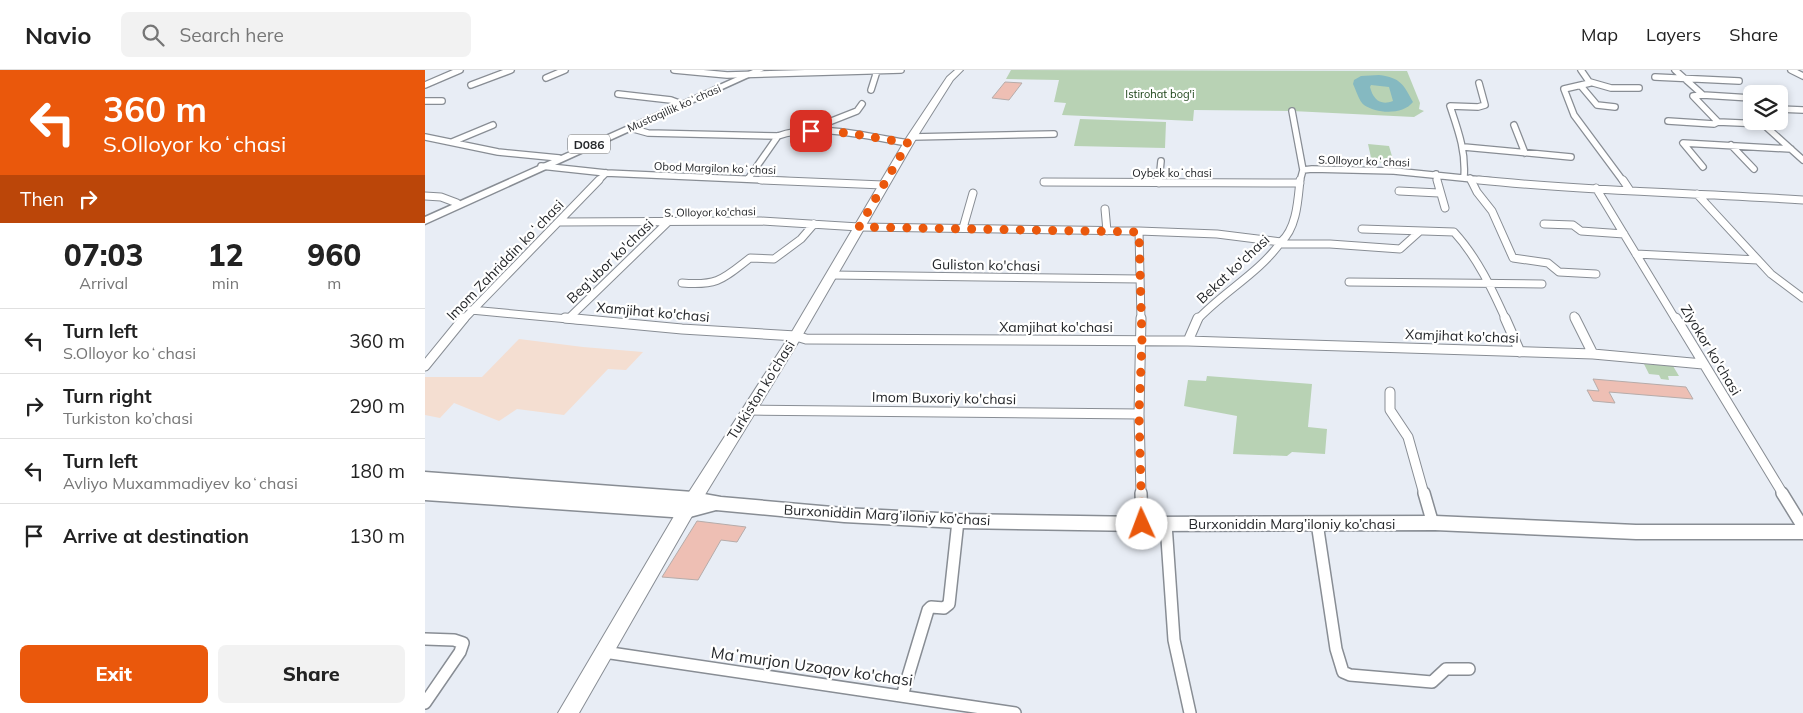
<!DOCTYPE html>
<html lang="en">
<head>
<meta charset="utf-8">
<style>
  :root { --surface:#fff; --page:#f2f2f2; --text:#222; --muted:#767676; --line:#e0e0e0; --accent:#ea580c }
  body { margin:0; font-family:Mulish,sans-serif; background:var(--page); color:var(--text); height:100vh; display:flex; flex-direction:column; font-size:19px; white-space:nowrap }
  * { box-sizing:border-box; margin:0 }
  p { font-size:16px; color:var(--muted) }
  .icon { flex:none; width:28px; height:28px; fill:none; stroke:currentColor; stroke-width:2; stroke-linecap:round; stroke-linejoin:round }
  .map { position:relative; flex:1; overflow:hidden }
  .side { display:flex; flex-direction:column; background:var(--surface); width:425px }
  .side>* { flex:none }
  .banner { background:#ea580c; color:#fff; overflow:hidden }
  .tools { position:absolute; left:1318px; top:15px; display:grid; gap:10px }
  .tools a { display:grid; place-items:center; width:45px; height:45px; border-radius:8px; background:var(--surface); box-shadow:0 2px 8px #0003; font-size:25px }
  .pin { position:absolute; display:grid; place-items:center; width:42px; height:42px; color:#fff; margin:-21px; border-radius:10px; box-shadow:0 2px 8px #0006 }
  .me { position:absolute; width:55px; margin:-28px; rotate:358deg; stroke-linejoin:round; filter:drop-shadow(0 0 4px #0008) }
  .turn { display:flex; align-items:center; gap:18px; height:105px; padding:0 20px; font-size:22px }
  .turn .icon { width:65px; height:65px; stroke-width:2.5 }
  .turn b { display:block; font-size:35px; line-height:42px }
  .then { display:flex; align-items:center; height:48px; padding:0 20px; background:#0003; gap:10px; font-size:19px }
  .eta { display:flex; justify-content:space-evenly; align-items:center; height:85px; text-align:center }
  .eta b { font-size:30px; font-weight:800; line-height:35px }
  .action { display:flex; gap:10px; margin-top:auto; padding:10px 20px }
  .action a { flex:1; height:58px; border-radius:8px; background:var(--accent); color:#fff; font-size:20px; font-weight:800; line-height:58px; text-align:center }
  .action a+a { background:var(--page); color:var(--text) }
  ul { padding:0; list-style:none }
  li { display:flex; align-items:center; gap:15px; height:65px; padding:0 20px; border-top:1px solid var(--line) }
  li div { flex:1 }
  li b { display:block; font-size:19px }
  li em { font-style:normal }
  header { display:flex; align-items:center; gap:30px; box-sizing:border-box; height:70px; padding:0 25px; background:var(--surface); border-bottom:1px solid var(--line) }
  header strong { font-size:24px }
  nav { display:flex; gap:28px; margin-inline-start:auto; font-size:18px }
  .search { width:350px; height:45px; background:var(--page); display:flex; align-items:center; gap:12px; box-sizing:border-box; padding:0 18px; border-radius:8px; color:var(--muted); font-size:19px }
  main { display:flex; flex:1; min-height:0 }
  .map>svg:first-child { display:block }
  .industrial { fill:#f4ded1 }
  .green { fill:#b8d2b4 }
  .water { fill:#85b9c1; fill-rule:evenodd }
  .building { fill:#eebfb4; stroke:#b6acaa }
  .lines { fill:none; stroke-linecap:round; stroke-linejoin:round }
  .minor-far3-casing { stroke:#888d94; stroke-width:8 }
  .minor-far2-casing { stroke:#888d94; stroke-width:9 }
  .minor-far1-casing { stroke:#888d94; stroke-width:11 }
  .minor-casing { stroke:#888d94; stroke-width:14 }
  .secondary-casing { stroke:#888d94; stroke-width:2 }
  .primary-casing { stroke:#888d94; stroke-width:3 }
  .minor-far3 { stroke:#fff; stroke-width:5.5 }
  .minor-far2 { stroke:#fff; stroke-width:7 }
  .minor-far1 { stroke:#fff; stroke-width:9 }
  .minor { stroke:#fff; stroke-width:11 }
  .secondary { fill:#fff; fill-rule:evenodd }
  .primary { fill:#fff; fill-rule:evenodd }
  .route { stroke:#ea580c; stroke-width:9; stroke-dasharray:0 16.2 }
  .labels { text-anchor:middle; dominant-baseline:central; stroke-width:4.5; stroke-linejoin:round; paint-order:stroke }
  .far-park-label { font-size:11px; fill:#163e11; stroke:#fff }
  .far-street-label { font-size:11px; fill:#25272a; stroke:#fff }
  .shield { fill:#fff; stroke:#66686a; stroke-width:1 }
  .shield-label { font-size:12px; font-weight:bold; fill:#25272a }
  .street-label { font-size:14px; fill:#25272a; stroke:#fff }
  .near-street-label { font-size:16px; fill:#25272a; stroke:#fff }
</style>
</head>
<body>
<header>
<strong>Navio</strong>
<div class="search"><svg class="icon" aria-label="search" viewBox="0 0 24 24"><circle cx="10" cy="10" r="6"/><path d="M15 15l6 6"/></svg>Search here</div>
<nav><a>Map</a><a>Layers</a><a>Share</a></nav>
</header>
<main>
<section class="side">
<div class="banner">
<div class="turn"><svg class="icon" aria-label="left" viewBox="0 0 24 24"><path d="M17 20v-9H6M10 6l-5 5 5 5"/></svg><div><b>360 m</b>S.Olloyor koʻchasi</div></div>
<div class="then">Then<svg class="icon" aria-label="right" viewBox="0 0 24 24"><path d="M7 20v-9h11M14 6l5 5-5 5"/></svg></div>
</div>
<div class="eta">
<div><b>07:03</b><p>Arrival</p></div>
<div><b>12</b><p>min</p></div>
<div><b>960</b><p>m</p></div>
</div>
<ul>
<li><svg class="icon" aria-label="left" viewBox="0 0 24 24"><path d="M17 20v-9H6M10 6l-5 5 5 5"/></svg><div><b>Turn left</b><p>S.Olloyor koʻchasi</p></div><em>360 m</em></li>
<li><svg class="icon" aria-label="right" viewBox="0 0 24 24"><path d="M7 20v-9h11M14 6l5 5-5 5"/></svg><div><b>Turn right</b><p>Turkiston ko’chasi</p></div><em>290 m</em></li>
<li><svg class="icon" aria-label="left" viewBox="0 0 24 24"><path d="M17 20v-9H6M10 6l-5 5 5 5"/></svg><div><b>Turn left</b><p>Avliyo Muxammadiyev koʻchasi</p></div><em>180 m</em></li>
<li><svg class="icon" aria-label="arrive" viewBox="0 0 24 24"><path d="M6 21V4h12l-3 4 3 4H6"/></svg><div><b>Arrive at destination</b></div><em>130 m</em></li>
</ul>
<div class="action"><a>Exit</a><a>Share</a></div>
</section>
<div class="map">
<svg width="1378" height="643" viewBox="0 0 1378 643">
  <rect width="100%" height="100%" fill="#e8edf5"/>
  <path class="industrial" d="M94 269 158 277 218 282 201 300 183 299 139 345 92 339 74 351 29 333 15 348 0 345V307H57Z"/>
  <path class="green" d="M586 0 982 1 995 33 994 39 999 41 989 47 867 41 769 40 768 51 637 45 641 33 629 32 634 10 581 9Z
    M655 49 741 52 740 78 649 76Z
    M943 74 964 76 969 93 947 92Z
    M1219 294 1248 296 1254 306H1243L1244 310 1236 309 1234 305 1224 304Z
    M782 306 887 314 883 357 902 359 900 384 867 382 862 386 808 384 812 346 759 336 763 310 781 311Z"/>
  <path class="water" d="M954 5C976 8 978 14 988 32 978 45 952 44 939 35 934 31 931 20 928 14L929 10 936 6ZM946 15 964 17 968 31C955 36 948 29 945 17Z"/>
  <path class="building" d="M580 12 597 13 584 30 567 28Z
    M1168 309 1261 317 1268 329 1184 322 1190 333 1168 331 1162 320 1174 321Z
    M272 451 321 457 312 472 296 470 273 510 237 507Z"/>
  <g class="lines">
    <g class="minor-far3-casing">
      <path id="minor-far3" d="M249 0 302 5 476 0
        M1156 0 1165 13 1139 19 1149 45 1198 111
        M1250 0 1278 25 1268 26 1293 52 1338 54 1378 90
        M1366 0 1378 6
        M1230 7 1314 11
        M121 8 140 0
        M1165 12 1186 18H1214
        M0 15 35 0
        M46 15 86 0
        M1156 16 1172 35 1190 37
        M446 20 452 1
        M193 24 246 30 254 33
        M1278 25 1326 28
        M0 31H17
        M1354 39 1378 40
        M867 41 878 100
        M1243 51 1289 54 1293 52
        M1089 55 1100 83
        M205 58 223 63 353 66C390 52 445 67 483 73
        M393 61 404 52 432 41 437 34
        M0 67 73 82 134 88
        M487 67 629 64
        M27 72 68 55
        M1306 75 1329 99
        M1039 77 1146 87
        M116 96 181 103 364 111
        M1278 97 1258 73 1366 79
        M1011 104 1012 111
        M1039 107C1041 81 1033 60 1025 36L1053 37 1060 35 1054 13
        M1045 108 1046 111
        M323 109 353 66
        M173 111 181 103
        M734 111 736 91
        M875 111 878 100 887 99 969 101 1067 111"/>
    </g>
    <g class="minor-far2-casing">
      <path id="minor-far2" d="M336 110 458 115
        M1012 110 1020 138
        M1046 110 1052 122 1067 141 1088 188 1123 193 1134 202 1171 204
        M1054 110C1162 121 1270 123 1378 130
        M1198 110 1204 119
        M619 112 875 113
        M734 113V110
        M1171 118 1251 250
        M974 121 1014 123
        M1272 124 1346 204 1378 228
        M0 126 16 127 32 133
        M680 139 682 161
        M135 152 336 151 434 157 714 161 792 164 856 172C872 158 873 129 875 110
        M1119 154 1148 155 1156 161 1199 164
        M538 158 548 123
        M937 159 1029 162C1052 187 1067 219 1081 250
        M714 161 716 250
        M854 174H905L975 179 994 162
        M1211 184 1333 190
        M407 205 715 209
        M924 212 1117 214
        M257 213C293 216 298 209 325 188L349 189 376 169 389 154
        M46 240 154 250
        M1149 246 1151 250
        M144 248 243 152
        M38 250 174 110
        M772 250C798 222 834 203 856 172"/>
    </g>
    <g class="minor-far1-casing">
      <path id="minor-far1" d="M140 248 257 259 371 266 381 269 763 271 1168 284 1278 294
        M1080 248 1095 282
        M1150 248 1168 284
        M1251 248 1358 424
        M763 271 773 248
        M0 296 39 248
        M965 322V340L983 367 999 424
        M324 340 714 344
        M716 424 714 344 716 248"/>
    </g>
    <g class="minor-casing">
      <path id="minor" d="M716 423 717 454
        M999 423 1008 454
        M1357 423 1378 457
        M892 453 911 579 918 602 925 605 1007 612 1021 599H1044
        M741 454 749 570 765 643
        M0 569 29 570 38 573 35 582 0 633
        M179 582 590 643
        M477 626 503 540 506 537 519 538 524 534 533 451"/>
    </g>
    <g class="secondary-casing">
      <path id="secondary" d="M530 0H538L528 10 492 67 377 266 267 446 154 643H133L255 436 365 265 482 67 522 7Z"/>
    </g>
    <g class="primary-casing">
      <path id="primary" d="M328 0H339L0 154V147Z
        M0 402 268 422 296 427 419 438 533 444 717 447 1010 446 1211 455H1378V469H1211L1010 460 717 461 533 458 419 452 291 440 261 448 0 430V416L69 421 0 416Z"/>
    </g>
    <use href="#minor-far3" class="minor-far3"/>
    <use href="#minor-far2" class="minor-far2"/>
    <use href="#minor-far1" class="minor-far1"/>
    <use href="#minor" class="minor"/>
    <use href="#secondary" class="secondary"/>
    <use href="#primary" class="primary"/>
  </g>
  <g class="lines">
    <path class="route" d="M386 61 423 63 483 73 434 157 714 162 717 272 714 344 717 454"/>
  </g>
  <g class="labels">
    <g class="far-park-label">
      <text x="735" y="24">Istirohat bog'i</text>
    </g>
    <g class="far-street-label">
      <text transform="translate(249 38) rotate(-24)">Mustaqillik koʻchasi</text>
      <text transform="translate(939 91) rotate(2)">S.Olloyor koʻchasi</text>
      <text transform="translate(290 98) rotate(2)">Obod Margilon koʻchasi</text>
      <text x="747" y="103">Oybek koʻchasi</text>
      <text transform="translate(285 142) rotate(-1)">S. Olloyor ko'chasi</text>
    </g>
    <rect class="shield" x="143" y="64.5" width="42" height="19" rx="4"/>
    <g class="shield-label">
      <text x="164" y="74">D086</text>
    </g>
    <g class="street-label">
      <text transform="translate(80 190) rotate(-46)">Imom Zahriddin koʻchasi</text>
      <text transform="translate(185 191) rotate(-44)">Beg'ubor ko'chasi</text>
      <text transform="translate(561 195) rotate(1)">Guliston ko'chasi</text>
      <text transform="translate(808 199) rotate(-43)">Bekat ko'chasi</text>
      <text transform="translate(228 242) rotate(5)">Xamjihat ko'chasi</text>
      <text x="631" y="257">Xamjihat ko'chasi</text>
      <text transform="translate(1037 266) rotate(2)">Xamjihat ko'chasi</text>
      <text transform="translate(1286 280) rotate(59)">Ziyokor ko'chasi</text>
      <text transform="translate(336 320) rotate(-58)">Turkiston ko’chasi</text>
      <text transform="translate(519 328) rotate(1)">Imom Buxoriy ko'chasi</text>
      <text transform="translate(462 445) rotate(3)">Burxoniddin Marg’iloniy ko’chasi</text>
      <text x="867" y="454">Burxoniddin Marg’iloniy ko’chasi</text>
    </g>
    <g class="near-street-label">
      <text transform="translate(387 596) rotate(8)">Maʼmurjon Uzoqov ko'chasi</text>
    </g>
  </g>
</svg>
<div class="tools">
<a><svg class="icon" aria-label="layers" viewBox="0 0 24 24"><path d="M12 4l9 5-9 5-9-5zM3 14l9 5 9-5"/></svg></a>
</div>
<div class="pin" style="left:386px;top:61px;background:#d93025"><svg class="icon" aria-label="arrive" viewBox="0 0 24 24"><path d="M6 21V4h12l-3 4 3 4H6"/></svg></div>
<svg class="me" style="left:717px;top:454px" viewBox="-20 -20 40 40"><circle r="19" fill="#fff"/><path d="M0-13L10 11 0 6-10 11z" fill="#ea580c"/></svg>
</div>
</main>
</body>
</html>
